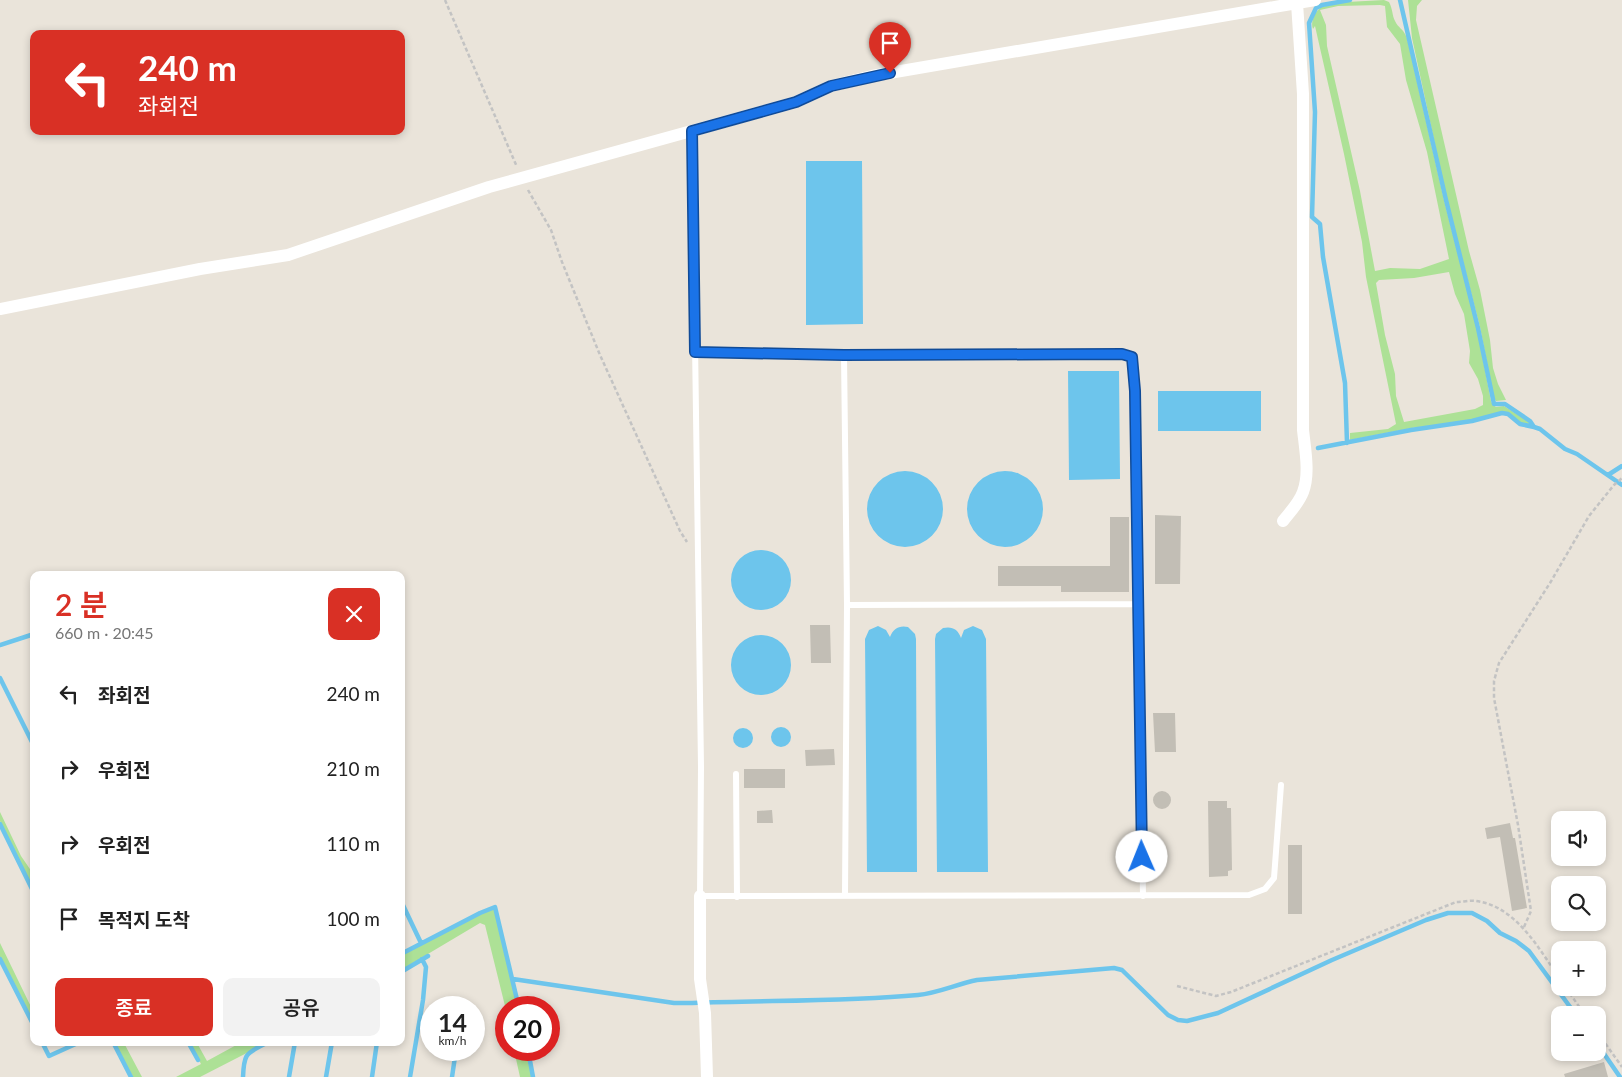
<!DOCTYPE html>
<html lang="ko">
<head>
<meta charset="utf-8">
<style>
  :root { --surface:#fff; --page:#f2f2f2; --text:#222; --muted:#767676; --accent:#d93025 }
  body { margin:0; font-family:Lato,"Noto Sans KR",sans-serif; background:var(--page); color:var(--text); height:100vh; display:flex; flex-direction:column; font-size:19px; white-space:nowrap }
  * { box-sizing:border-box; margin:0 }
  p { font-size:16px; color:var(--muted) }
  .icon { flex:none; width:28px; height:28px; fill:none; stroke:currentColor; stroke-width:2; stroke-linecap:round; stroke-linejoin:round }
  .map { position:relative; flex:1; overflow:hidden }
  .panel { position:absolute; left:30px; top:571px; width:375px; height:475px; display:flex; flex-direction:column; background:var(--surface); border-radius:10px; box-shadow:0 2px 8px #0003 }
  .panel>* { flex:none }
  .guide { position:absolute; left:30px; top:30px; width:375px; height:105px; border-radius:10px; box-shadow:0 2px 8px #0003; background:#d93025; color:#fff; overflow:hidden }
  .fabs { position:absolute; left:1551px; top:811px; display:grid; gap:10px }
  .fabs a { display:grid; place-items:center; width:55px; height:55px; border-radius:10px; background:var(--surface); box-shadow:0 2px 8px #0003; font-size:25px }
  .speed { position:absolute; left:420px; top:996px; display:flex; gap:10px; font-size:25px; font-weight:700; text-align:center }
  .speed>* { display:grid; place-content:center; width:65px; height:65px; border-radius:50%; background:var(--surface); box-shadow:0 2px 8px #0003; line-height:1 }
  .speed small { font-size:12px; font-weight:400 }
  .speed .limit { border:8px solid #d22; background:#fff; color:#111 }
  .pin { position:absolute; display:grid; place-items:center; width:42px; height:42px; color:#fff; margin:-51px -21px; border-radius:50% 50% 50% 0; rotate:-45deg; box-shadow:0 0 5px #0007 }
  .pin .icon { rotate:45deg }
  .me { position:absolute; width:55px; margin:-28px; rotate:359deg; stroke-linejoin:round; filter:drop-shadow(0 0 4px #0008) }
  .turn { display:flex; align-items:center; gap:18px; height:105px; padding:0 25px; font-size:22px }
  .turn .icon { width:65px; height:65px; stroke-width:2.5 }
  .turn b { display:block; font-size:35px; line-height:42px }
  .round { display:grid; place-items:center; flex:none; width:52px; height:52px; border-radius:10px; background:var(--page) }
  .head { display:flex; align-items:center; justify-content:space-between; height:85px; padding:0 25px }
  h1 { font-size:30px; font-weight:600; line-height:38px; color:var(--accent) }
  .button { display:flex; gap:10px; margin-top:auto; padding:10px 25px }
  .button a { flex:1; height:58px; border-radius:10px; background:var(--accent); color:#fff; font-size:20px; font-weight:600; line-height:58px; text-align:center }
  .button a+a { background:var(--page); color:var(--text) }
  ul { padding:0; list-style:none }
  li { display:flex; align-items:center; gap:15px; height:75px; padding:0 25px }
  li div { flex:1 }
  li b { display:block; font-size:19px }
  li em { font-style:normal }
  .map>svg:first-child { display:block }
  .green { fill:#ade196; fill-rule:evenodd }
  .water { fill:#6dc5ec }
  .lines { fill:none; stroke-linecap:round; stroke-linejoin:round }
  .stream { stroke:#6dc5ec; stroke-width:4.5 }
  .building { fill:#c2beb5 }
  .path { stroke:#c3c3c3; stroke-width:2.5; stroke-dasharray:4 2.5; stroke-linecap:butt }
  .lane { stroke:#fff; stroke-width:6 }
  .street { stroke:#fff; stroke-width:12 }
  .route-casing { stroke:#114b97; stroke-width:12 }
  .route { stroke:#1a73e8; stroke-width:9 }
</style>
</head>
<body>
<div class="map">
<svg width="1622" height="1077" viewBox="0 0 1622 1077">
  <rect width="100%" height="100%" fill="#eae4da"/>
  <path class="green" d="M1384 0 1389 2C1393 10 1392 15 1395 21 1398 28 1403 28 1407 38L1444 200 1477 329 1491 401 1493 405 1496 407 1504 406 1529 422 1532 426 1524 425 1510 414 1502 412 1472 420 1412 428 1350 440V433L1388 429 1396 424 1366 277 1362 242 1344 154 1315 26 1313 29C1310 22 1315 12 1321 7L1347 2ZM1380 5 1385 6 1387 27 1400 44 1406 80 1427 152 1449 259 1420 269 1390 268 1375 271 1360 191 1327 46 1326 25 1320 10 1338 6ZM1449 272 1455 294 1464 314 1470 351 1469 363 1478 379 1483 396V405L1475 409 1404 422 1396 396 1395 374 1385 335 1376 283 1379 280 1414 278Z
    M1408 0H1422L1417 6 1416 20 1469 251 1480 290 1490 340 1493 368 1498 384 1506 400 1496 401 1494 398 1480 327 1447 200 1412 38Z
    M0 812 21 856 34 875V891L0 821Z
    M494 909 518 1007 506 1008V1010L485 925 480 923 401 970V955L480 914Z
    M0 943 34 1013V1024L0 957Z
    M114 1043H124L142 1077H133Z
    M190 1043H197L207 1061 240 1043H266L200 1077H176L201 1064Z
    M514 1050H526L532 1077H520Z"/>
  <path class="water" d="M806 161H862L863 324 806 325Z
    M1068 371H1119L1120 479 1069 480Z
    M1158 391H1261V431H1158Z
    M967 509a38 38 0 1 1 76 0a38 38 0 1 1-76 0Z
    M867 509a38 38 0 1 1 76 0a38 38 0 1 1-76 0Z
    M731 580a30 30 0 1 1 60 0a30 30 0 1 1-60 0Z
    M878 626 886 630 890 637C893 629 899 625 908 627L915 634 916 639 917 872H867L865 639 869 630Z
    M973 626 982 630 986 639 988 872H937L935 639 936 634 943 628C952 626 958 629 961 638L964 630Z
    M731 665a30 30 0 1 1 60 0a30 30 0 1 1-60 0Z
    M771 737a10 10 0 1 1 20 0a10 10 0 1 1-20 0Z
    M733 738a10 10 0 1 1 20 0a10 10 0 1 1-20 0Z"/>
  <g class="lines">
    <path class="stream" d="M1400 0 1446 200 1478 328 1494 404H1505L1530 421 1534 427 1540 429 1565 449 1577 454 1622 485
      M1347 443 1345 383 1323 257 1320 224 1312 217 1315 112 1309 23 1316 8 1322 5 1350 0
      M1318 448 1411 430 1472 421 1502 413 1508 414 1520 424 1534 427
      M1608 475 1622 466
      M0 645 34 634
      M0 678 34 746
      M0 824 34 893
      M401 901 421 943
      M401 954 480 913 495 907 519 1008
      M0 959 34 1026
      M401 972 428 956
      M513 979 674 1003H692C767 1000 843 1002 918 995 938 993 957 984 977 980L1114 968 1122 970 1168 1015 1178 1020 1187 1021 1218 1013 1332 960 1426 920 1448 913H1472L1487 921 1500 933 1516 941 1529 951 1576 1015
      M42 1042 49 1056 80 1042
      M113 1042 131 1077
      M188 1042 198 1060
      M1598 1045 1620 1077
      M528 1050 533 1077
      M243 1077C244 1051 247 1054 268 1042
      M289 1077 295 1042
      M326 1077 332 1042
      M372 1077 377 1042
      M410 1077 423 1000 426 967 422 959
      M452 1077 456 1050"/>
  </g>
  <path class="building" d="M1155 515 1181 516 1180 584H1155Z
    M1110 517H1129V592H1061V586H998V566H1110Z
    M810 625H830L831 663H811Z
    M1153 713H1175L1176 752H1155Z
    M834 749 835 765 806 766 805 750Z
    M744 769H785V788H744Z
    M1153 800a9 9 0 1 1 18 0a9 9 0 1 1-18 0Z
    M1208 801H1227V808H1231L1232 870 1228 871V876L1209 877Z
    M772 810 773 823H757V811Z
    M1510 823 1513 838H1515L1527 908 1512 911 1500 837 1487 839 1485 828Z
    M1288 845H1302V914H1288Z
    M1604 1062 1608 1077H1565L1564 1074Z"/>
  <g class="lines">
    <path class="path" d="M445 0 517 167
      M528 190 551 230 562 262 600 355 680 531 687 542
      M1524 927 1531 911 1518 825 1494 698V681L1499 663 1550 583 1589 516 1614 485 1622 478
      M1177 986 1216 996 1231 992 1456 902C1462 902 1470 900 1476 901 1516 906 1539 949 1560 979
      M1566 988 1585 1015
      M1598 1033 1622 1067"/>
    <path class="lane" d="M692 131 701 767 700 896 1249 895 1265 889 1274 878 1281 785
      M695 352 844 355 1122 353 1132 357 1135 391 1143 896
      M844 355 847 605 845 895
      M847 605 1137 604
      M736 774 737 897"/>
    <path class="street" d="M0 309 200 269 288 255 489 187 796 102 831 86 872 76 1315 0
      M1283 521C1290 512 1299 503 1303 492 1310 474 1305 449 1303 430V94L1297 3
      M700 896V979L705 1013 707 1077"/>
  </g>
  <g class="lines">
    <g class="route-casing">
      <path id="route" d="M890 73 831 86 796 102 692 131 695 352 844 355 1122 354 1132 357 1135 391 1142 857"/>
    </g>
    <use href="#route" class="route"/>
  </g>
</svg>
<div class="fabs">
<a><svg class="icon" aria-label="sound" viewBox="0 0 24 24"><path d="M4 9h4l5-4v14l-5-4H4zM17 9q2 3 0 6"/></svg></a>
<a><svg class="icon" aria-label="search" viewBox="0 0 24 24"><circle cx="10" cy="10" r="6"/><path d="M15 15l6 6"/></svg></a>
<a>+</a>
<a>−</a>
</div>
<div class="speed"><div>14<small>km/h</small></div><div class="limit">20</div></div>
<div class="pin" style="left:890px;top:73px;background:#d93025"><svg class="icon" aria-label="arrive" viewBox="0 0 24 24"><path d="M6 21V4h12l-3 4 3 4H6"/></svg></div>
<svg class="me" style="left:1142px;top:857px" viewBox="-20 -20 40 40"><circle r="19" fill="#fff"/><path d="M0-13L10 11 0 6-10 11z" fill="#1a73e8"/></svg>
<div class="guide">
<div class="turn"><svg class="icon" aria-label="left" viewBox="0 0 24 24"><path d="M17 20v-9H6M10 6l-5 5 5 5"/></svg><div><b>240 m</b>좌회전</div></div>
</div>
<section class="panel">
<div class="head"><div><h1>2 분</h1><p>660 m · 20:45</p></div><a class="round" style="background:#d93025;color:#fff"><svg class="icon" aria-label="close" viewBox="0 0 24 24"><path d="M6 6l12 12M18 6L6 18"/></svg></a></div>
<ul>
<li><svg class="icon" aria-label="left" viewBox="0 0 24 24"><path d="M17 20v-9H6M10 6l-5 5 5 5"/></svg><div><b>좌회전</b></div><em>240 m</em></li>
<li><svg class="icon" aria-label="right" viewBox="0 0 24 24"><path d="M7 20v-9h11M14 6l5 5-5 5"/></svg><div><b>우회전</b></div><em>210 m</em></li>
<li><svg class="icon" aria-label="right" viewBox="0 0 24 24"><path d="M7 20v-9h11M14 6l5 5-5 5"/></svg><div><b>우회전</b></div><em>110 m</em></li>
<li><svg class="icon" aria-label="arrive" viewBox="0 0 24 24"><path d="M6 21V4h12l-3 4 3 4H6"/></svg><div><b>목적지 도착</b></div><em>100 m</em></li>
</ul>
<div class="button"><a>종료</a><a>공유</a></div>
</section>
</div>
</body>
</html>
